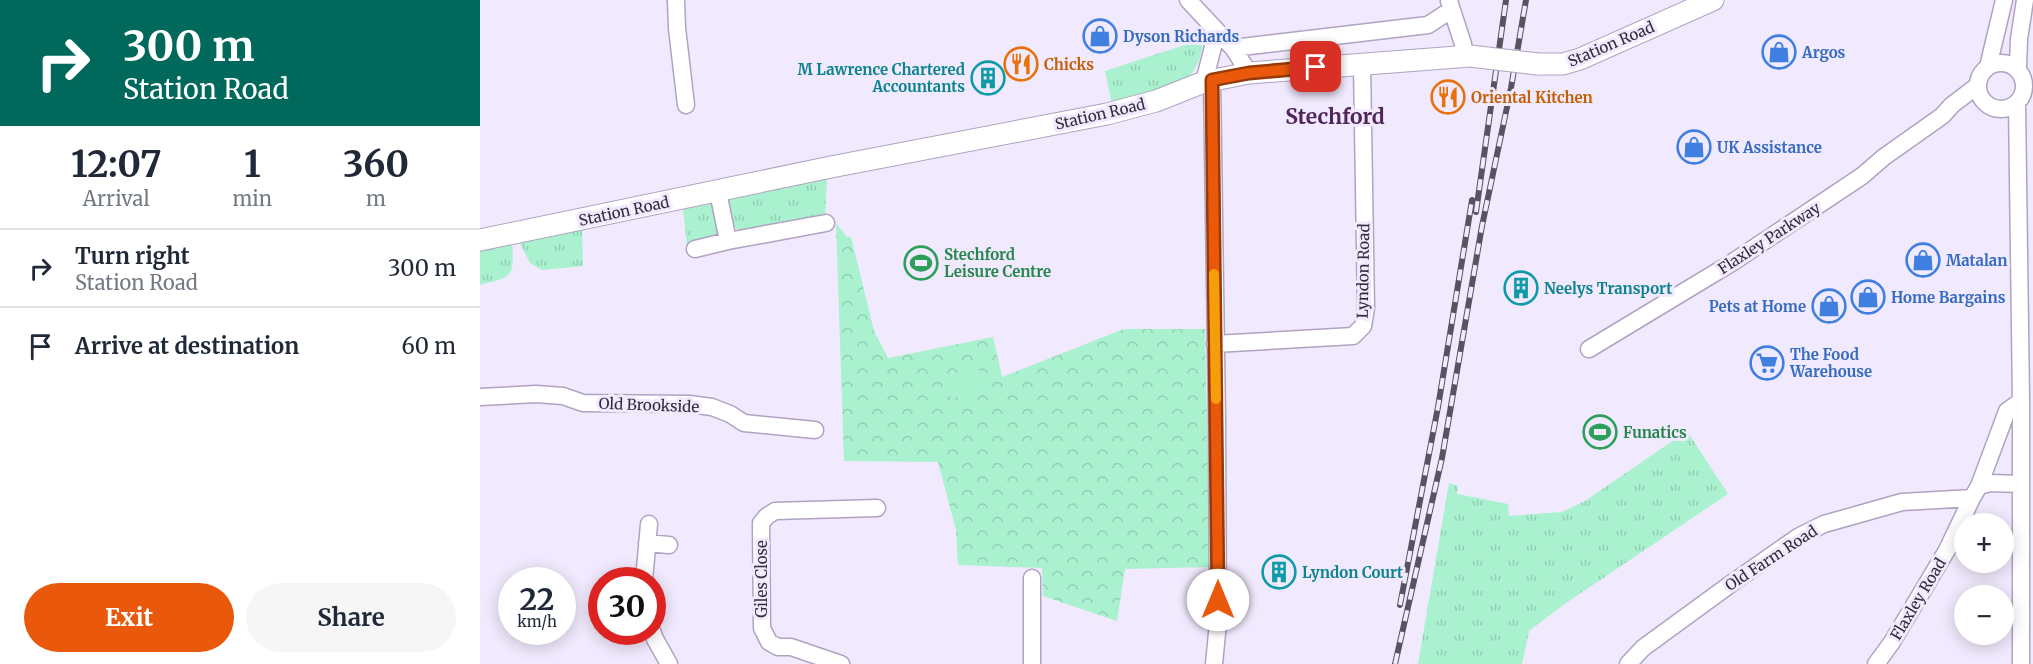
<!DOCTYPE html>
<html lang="en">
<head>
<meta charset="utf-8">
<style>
  :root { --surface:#fff; --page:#f6f6f7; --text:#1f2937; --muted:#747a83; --line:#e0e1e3; --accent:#ea580c }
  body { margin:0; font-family:Merriweather,serif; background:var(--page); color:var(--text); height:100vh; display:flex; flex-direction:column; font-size:22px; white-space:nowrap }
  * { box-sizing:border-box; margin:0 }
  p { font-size:20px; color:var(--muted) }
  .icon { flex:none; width:33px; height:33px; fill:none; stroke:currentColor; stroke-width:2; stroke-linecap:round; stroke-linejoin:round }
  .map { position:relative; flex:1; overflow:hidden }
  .drawer { display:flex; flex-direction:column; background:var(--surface); width:480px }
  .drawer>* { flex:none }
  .top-card { background:#00695c; color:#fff; overflow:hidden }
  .fabs { position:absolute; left:1474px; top:513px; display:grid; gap:12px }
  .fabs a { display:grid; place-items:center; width:60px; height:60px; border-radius:50%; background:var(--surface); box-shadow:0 3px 15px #0003; font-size:30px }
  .speed { position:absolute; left:18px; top:567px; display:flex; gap:12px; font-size:30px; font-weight:700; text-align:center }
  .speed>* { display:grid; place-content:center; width:78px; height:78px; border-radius:50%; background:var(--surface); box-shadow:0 3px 15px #0003; line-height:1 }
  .speed small { font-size:15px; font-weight:400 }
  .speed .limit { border:9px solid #d22; background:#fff; color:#111 }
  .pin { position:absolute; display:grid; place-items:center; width:51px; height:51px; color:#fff; margin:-26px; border-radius:12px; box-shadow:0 3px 9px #0006 }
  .me { position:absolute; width:66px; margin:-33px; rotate:0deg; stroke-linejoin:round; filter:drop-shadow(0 0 4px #0008) }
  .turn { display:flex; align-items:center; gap:21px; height:126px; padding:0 24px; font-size:27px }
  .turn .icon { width:78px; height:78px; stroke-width:2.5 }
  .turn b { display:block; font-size:42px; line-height:51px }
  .eta { display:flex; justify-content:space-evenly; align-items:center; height:102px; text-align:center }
  .eta b { font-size:36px; font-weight:700; line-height:42px }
  .cta { display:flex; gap:12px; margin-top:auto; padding:12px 24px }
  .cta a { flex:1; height:69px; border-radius:36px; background:var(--accent); color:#fff; font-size:24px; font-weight:700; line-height:69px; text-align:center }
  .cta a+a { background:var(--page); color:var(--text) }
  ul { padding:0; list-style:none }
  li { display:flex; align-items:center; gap:18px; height:78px; padding:0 24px; border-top:2px solid var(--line) }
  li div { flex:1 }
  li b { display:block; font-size:22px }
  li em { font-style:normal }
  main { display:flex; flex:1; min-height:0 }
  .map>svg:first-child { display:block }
  .grass { fill:url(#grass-tufts) }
  .park { fill:url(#park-crowns) }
  .garden { fill:#a9f1cf }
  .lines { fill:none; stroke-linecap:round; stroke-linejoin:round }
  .minor-casing { stroke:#b0a3c2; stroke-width:19 }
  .major-casing { stroke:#b0a3c2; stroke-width:23 }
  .minor { stroke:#fff; stroke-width:16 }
  .major { stroke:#fff; stroke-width:21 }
  .rail-casing { stroke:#585360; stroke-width:6 }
  .rail { stroke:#f1e9fd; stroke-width:4; stroke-dasharray:11; stroke-linecap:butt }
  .major-bridge-casing { stroke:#b0a3c2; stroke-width:23; stroke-linecap:butt }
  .major-bridge { stroke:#fff; stroke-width:21 }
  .route-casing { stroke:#983908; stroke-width:15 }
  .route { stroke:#ea580c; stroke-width:10 }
  .slow { stroke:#f59e0b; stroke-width:10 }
  .labels { text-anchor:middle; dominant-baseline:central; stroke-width:6; stroke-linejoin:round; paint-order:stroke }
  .shop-label { font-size:15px; font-weight:bold; fill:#366cbe; stroke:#f1e9fd; text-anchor:start }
  .street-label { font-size:15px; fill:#312c38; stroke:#f1e9fd }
  .food-label { font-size:15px; font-weight:bold; fill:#c56008; stroke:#f1e9fd; text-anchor:start }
  .culture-label { font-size:15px; font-weight:bold; fill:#0d838f; stroke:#f1e9fd; text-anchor:start }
  .leisure-label { font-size:15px; font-weight:bold; fill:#27864d; stroke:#f1e9fd; text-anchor:start }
  .district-label { font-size:21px; font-weight:bold; fill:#502559; stroke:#f1e9fd }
</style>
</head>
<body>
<main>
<section class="drawer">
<div class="top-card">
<div class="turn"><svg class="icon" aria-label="right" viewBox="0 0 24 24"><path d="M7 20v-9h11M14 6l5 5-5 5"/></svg><div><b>300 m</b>Station Road</div></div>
</div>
<div class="eta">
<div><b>12:07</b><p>Arrival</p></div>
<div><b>1</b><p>min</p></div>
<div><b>360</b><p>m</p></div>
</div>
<ul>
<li><svg class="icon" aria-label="right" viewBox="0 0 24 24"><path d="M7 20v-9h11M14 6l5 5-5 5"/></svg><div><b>Turn right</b><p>Station Road</p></div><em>300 m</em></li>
<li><svg class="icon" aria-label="arrive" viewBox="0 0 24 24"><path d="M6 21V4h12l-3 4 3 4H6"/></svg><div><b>Arrive at destination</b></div><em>60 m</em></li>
</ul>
<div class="cta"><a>Exit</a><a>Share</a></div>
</section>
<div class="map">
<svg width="1553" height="664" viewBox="0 0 1553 664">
  <defs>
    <pattern id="grass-tufts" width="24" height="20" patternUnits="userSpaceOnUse" patternTransform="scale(1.5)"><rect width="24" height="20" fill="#a9f1cf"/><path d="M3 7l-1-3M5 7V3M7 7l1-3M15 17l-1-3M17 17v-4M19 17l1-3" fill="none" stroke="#92cfb2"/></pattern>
    <pattern id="park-crowns" width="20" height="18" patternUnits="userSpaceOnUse" patternTransform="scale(1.5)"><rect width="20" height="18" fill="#a9f1cf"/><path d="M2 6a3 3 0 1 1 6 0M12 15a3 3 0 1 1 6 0" fill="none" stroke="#92cfb2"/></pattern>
  </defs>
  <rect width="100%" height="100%" fill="#f1e9fd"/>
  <path class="grass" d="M723 39C722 57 717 69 705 81L632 104 625 71Z
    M347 178 345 218 261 233 248 220 244 200Z
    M235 203 239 237 231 242 207 246 203 209Z
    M102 229 103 266 62 270 50 263 39 241Z
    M32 244C35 278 31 277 0 285V251Z
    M1207 431 1248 494 1086 603 1049 631 1042 664H938L969 483 978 486 977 494 1028 504 1029 516 1082 512 1105 501Z"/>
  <path class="park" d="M356 223 367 237H371L394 331 408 358 513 337 522 377 644 329H725L730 567 645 569 637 621 563 596 562 568 478 565 476 530 458 462 364 461Z"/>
  <path class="garden" d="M497 365 505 385 471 399 463 378Z"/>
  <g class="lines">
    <g class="minor-casing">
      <path id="minor" d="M196 0 197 28 206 105
        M708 0 753 48 769 73
        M969 1 983 44 984 56
        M753 48 948 25 971 10
        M1498 86a23 23 0 1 1 46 0a23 23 0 1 1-46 0Z
        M1508 67 1524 0
        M1538 67 1539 39 1545 0
        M732 80 737 420 738 623 734 664
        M724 82 734 43 743 37
        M1537 103 1541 401V664
        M238 192 248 241
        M215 249 248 241 346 223
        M735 344 873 336 883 326 886 308 882 64
        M1109 349 1253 262 1382 176 1404 157 1462 116 1472 105 1497 86
        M0 397 56 394 83 396 103 403 209 404 232 407 250 414 264 423 335 430
        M1499 486 1510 483 1541 484
        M167 543 189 545
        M164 580 169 524
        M172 631 175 639 189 664
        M361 664 311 647H298L289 642 282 628 281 523 287 516 295 511 397 508
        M552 664V578
        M1148 664 1163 648 1252 583 1318 537 1344 524 1422 502 1492 498
        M1396 664 1412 642 1467 550 1492 498 1499 486 1527 411 1541 401"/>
    </g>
    <g class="major-casing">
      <path id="major" d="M1058 64H1083L1100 59 1233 0
        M0 240 351 167 627 114 676 101 724 82 769 73 990 56"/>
    </g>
    <use href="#minor" class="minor"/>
    <use href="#major" class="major"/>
    <g class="rail-casing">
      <path id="rail" d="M996 212 1026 0
        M920 605 958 407 992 200
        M915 664 962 458 1002 226 1031 88 1046 0"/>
    </g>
    <use href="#rail" class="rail"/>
    <g class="major-bridge-casing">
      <path id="major-bridge" d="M990 56 1058 64"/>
    </g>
    <use href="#major-bridge" class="major-bridge"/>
  </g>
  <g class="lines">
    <g class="route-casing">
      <path id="route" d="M738 600 732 80 769 73 836 67"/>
    </g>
    <use href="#route" class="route"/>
    <path class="slow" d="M734 274 736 399"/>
  </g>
  <defs>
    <g id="shop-ring" transform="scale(1.725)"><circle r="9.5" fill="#f1e9fd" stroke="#3f7fe0" stroke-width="1.5"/><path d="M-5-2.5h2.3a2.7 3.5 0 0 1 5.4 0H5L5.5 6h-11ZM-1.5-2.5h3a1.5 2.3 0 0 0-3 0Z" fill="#3f7fe0"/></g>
    <g id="restaurant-ring" transform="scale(1.725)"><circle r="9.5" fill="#f1e9fd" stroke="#e8710a" stroke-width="1.5"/><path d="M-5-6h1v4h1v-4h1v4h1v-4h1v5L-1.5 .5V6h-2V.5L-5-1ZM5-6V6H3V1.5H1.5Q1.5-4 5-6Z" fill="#e8710a"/></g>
    <g id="building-ring" transform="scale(1.725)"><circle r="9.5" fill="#f1e9fd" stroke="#0f9aa8" stroke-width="1.5"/><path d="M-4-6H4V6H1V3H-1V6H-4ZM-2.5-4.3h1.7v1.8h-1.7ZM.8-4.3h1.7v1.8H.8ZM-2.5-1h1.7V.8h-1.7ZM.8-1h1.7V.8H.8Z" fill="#0f9aa8"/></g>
    <g id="stadium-ring" transform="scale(1.725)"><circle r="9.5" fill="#f1e9fd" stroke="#2e9e5b" stroke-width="1.5"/><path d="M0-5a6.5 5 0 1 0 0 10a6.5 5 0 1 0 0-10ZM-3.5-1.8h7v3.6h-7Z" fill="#2e9e5b"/></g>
    <g id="supermarket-ring" transform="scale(1.725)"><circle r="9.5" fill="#f1e9fd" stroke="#3f7fe0" stroke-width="1.5"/><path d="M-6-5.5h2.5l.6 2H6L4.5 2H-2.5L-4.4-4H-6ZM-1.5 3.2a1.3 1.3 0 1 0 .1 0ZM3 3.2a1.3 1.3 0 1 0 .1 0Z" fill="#3f7fe0"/></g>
  </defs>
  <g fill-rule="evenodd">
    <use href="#shop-ring" x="620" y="36"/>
    <use href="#shop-ring" x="1299" y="52"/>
    <use href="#restaurant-ring" x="541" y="64"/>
    <use href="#building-ring" x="508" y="78"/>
    <use href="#restaurant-ring" x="968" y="97"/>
    <use href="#shop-ring" x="1214" y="147"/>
    <use href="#shop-ring" x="1443" y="260"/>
    <use href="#stadium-ring" x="441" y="263"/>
    <use href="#building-ring" x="1041" y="288"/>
    <use href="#shop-ring" x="1388" y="297"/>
    <use href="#shop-ring" x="1349" y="306"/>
    <use href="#supermarket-ring" x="1287" y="363"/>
    <use href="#stadium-ring" x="1120" y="432"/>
    <use href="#building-ring" x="799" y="572"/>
  </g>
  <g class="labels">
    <g class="shop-label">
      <text x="643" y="36">Dyson Richards</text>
      <text x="1322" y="52">Argos</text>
      <text x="1237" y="147">UK Assistance</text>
      <text x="1466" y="260">Matalan</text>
      <text x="1411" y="297">Home Bargains</text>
      <text x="1326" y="306" text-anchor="end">Pets at Home</text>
      <text x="1310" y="354">The Food<tspan x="1310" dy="17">Warehouse</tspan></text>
    </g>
    <g class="street-label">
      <text transform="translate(1131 44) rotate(-23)">Station Road</text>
      <text transform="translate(620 114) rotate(-13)">Station Road</text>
      <text transform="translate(144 211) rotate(-12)">Station Road</text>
      <text transform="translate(1289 238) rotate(-33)">Flaxley Parkway</text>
      <text transform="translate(883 271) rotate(-89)">Lyndon Road</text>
      <text transform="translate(169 405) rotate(2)">Old Brookside</text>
      <text transform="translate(1291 558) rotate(-33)">Old Farm Road</text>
      <text transform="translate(281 579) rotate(-90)">Giles Close</text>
      <text transform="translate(1438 599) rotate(-59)">Flaxley Road</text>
    </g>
    <g class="food-label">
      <text x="564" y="64">Chicks</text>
      <text x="991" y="97">Oriental Kitchen</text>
    </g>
    <g class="culture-label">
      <text x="485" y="69" text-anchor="end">M Lawrence Chartered<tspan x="485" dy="17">Accountants</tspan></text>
      <text x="1064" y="288">Neelys Transport</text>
      <text x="822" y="572">Lyndon Court</text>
    </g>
    <g class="leisure-label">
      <text x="464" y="254">Stechford<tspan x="464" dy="17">Leisure Centre</tspan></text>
      <text x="1143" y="432">Funatics</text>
    </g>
    <g class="district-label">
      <text x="855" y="116">Stechford</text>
    </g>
  </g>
</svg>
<div class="fabs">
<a>+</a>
<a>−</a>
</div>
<div class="speed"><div>22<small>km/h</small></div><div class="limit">30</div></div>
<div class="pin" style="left:836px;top:67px;background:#d93025"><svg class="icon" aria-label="arrive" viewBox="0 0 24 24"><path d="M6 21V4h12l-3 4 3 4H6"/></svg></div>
<svg class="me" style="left:738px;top:600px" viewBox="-20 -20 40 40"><circle r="19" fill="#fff"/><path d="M0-13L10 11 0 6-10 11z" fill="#ea580c"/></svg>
</div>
</main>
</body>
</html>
